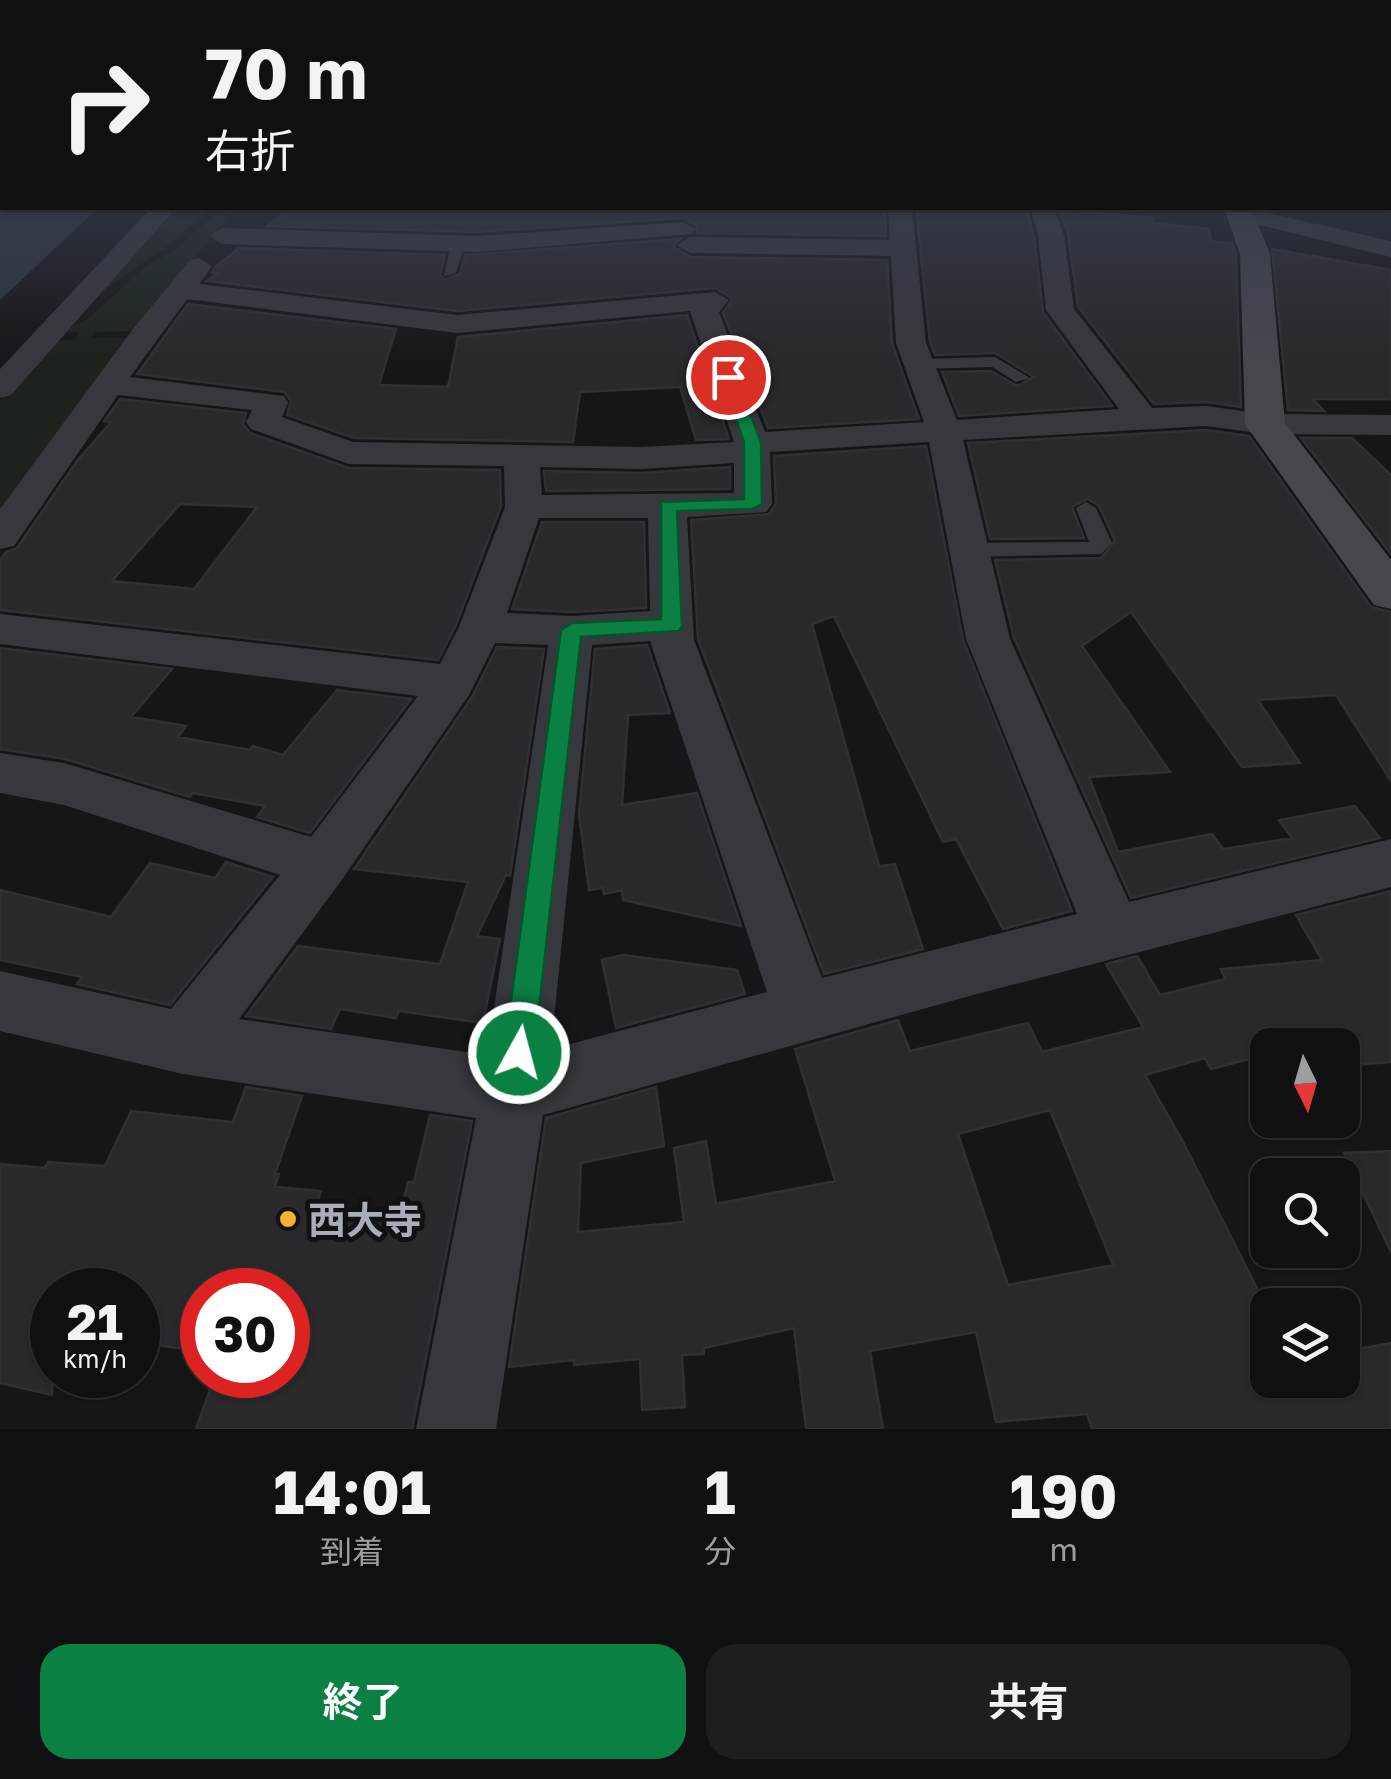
<!DOCTYPE html>
<html lang="ja">
<head>
<meta charset="utf-8">
<style>
  :root { --surface:#101012; --page:#1e1e20; --text:#f1f3f6; --muted:#9c9d9f; --line:#303032; --accent:#0b8043 }
  body { margin:0; font-family:"Golos Text","Noto Sans JP",sans-serif; background:var(--page); color:var(--text); height:100vh; display:flex; flex-direction:column; font-size:38px; white-space:nowrap }
  * { box-sizing:border-box; margin:0 }
  p { font-size:32px; color:var(--muted) }
  .icon { flex:none; width:55px; height:55px; fill:none; stroke:currentColor; stroke-width:2; stroke-linecap:round; stroke-linejoin:round }
  .map { position:relative; height:1429px; overflow:hidden }
  .side { display:flex; flex-direction:column; background:var(--surface); flex:1 }
  .side>* { flex:none }
  .hud { position:absolute; left:0px; top:0px; width:1392px; height:210px; box-shadow:0 2px 8px #0004,0 0 0 2px var(--line); background:#101012; color:var(--text); overflow:hidden }
  .needle { width:65px; rotate:175deg }
  .controls { position:absolute; left:1250px; top:1028px; display:grid; gap:20px }
  .controls a { display:grid; place-items:center; width:110px; height:110px; border-radius:20px; background:var(--surface); box-shadow:0 2px 8px #0004,0 0 0 2px var(--line); font-size:50px }
  .speed { position:absolute; left:30px; top:1268px; display:flex; gap:20px; font-size:50px; font-weight:700; text-align:center }
  .speed>* { display:grid; place-content:center; width:130px; height:130px; border-radius:50%; background:var(--surface); box-shadow:0 2px 8px #0004,0 0 0 2px var(--line); line-height:1 }
  .speed small { font-size:25px; font-weight:400 }
  .speed .limit { border:15px solid #d22; background:#fff; color:#111 }
  .pin { position:absolute; display:grid; place-items:center; width:85px; height:85px; color:#fff; margin:-42px; border:5px solid #fff; border-radius:50%; box-shadow:0 2px 10px #0007 }
  .me { position:absolute; width:110px; margin:-55px; rotate:7deg; stroke-linejoin:round; filter:drop-shadow(0 0 8px #0008) }
  .turn { display:flex; align-items:center; gap:35px; height:210px; padding:0 40px; font-size:45px }
  .turn .icon { width:130px; height:130px; stroke-width:2.5 }
  .turn b { display:block; font-size:70px; line-height:85px }
  .eta { display:flex; justify-content:space-evenly; align-items:center; height:170px; text-align:center }
  .eta b { font-size:60px; font-weight:700; line-height:70px }
  .cta { display:flex; gap:20px; margin-top:auto; padding:20px 40px }
  .cta a { flex:1; height:115px; border-radius:30px; background:var(--accent); color:#fff; font-size:40px; font-weight:700; line-height:115px; text-align:center }
  .cta a+a { background:var(--page); color:var(--text) }
  .map>svg:first-child { display:block }
  .green { fill:#1c231d }
  .water { fill:#2c353c }
  .building { fill:#29292c; stroke:#303034; stroke-width:2.5; fill-rule:evenodd }
  .lines { fill:none; stroke-linecap:round; stroke-linejoin:round }
  .service { fill:#37383d; fill-rule:evenodd }
  .minor { fill:#37383d; fill-rule:evenodd }
  .secondary { fill:#45474d; fill-rule:evenodd }
  .route { fill:#0b8043; stroke:#07532c; stroke-width:2.5 }
  .poi-dot { fill:#f2b134; stroke:#111113; stroke-width:4 }
  .labels { text-anchor:middle; dominant-baseline:central; stroke-width:10; stroke-linejoin:round; paint-order:stroke }
  .near-poi-label { font-size:38px; font-weight:bold; fill:#a8adb8; stroke:#111113; text-anchor:start }
</style>
</head>
<body>
<div class="map">
<svg width="1391" height="1429" viewBox="0 0 1391 1429">
  <rect width="100%" height="100%" fill="#161618"/>
  <path class="green" d="M172 208H212L166 247 89 300Z
    M223 208H235L136 331 95 332 90 338H131L0 515V401L55 341 74 340 79 333 63 331 88 319 146 266 175 250Z"/>
  <path class="water" d="M0 161 2 208H98L0 300Z"/>
  <path class="building" d="M290 208H885L886 236 697 233V226L683 218 477 232 267 226Z
    M916 208 1027 210 1034 236 1043 312 1112 406 959 416 942 372 991 371 1017 386 1034 377 995 353 935 355 930 342Z
    M1080 211 1153 218V223L1209 229 1211 241 1232 244 1236 255 1241 407 1206 402 1154 404 1078 307 1068 234 1060 213 1080 214Z
    M680 239 673 246 690 257 887 260 892 343 919 419 768 428 723 313 733 299 715 288 457 311 207 281 218 273H212L215 267 239 248 445 255 440 275 445 280 460 274 465 255Z
    M1272 249 1391 270V399H1313L1324 411 1288 410Z
    M188 304 396 329 379 385 448 387 458 337 687 315 729 439 696 440 680 387 580 392 573 442 354 438 287 415 291 401 284 392 137 374Z
    M120 399 246 413 243 424 250 433 349 468 500 470 501 506 456 625 438 660 0 610V560L6 552 17 548 77 461 111 422 104 421ZM180 504 257 507 194 589 112 581Z
    M1206 430 1249 436 1371 607 1391 612V781L1336 695 1258 700 1300 763 1242 767 1131 612 1082 646 1170 772 1089 777 1118 852 1212 834 1223 849 1292 838 1279 820 1355 806 1380 838 1131 898 1014 638 995 560 1101 558 1115 541 1099 506 1088 499 1072 507 1084 538 990 539 968 443Z
    M1301 438H1352L1391 475V554Z
    M926 446 963 640 1072 911 1003 929 956 839 943 842 834 616 812 624 879 866 895 864 923 949 824 974 698 639 691 520 769 514 776 504 774 456Z
    M730 467V489L546 491 544 471 641 473Z
    M542 522H644L646 608 572 612 512 609Z
    M647 645 670 713 628 715 622 805 697 793 741 926 623 900 622 890 604 894 603 888 589 890 579 814 595 649Z
    M497 647 544 649 510 876 506 875 477 936 500 939 483 1023 399 1011 396 1018 340 1009 331 1029 246 1016 298 946 440 964 468 882 354 869 472 697Z
    M0 648 172 669 131 717 186 726 178 737 250 750 253 746 283 755 337 690 411 699 310 833 257 817 265 806 193 793 190 797 65 759 0 749Z
    M226 862 273 877 170 1005 77 984 82 977 0 960V890L111 917 150 863 215 878Z
    M1391 891V1062L1342 1066V1045H1268V1054L1211 1069 1205 1058 1145 1075 1181 1138 1268 1310V1380H1342V1352L1391 1343V1429H1092L1087 1414 996 1422 976 1332 870 1351 883 1429H806L794 1328 704 1348V1354L682 1355 685 1407 642 1410 640 1359 574 1365V1360L509 1367 546 1118 656 1087 664 1146 581 1163 578 1232 684 1222 674 1148 706 1141 716 1204 835 1181 795 1049 898 1020 910 1051 1028 1023 1042 1052 1143 1027 1106 964 1137 956 1160 995 1225 979 1221 969 1322 960 1296 915ZM1050 1110 1113 1265 1008 1285 958 1134Z
    M623 955 737 970 745 994 616 1028 602 960Z
    M246 1087 302 1096 275 1174H279L275 1187 321 1191 314 1211 399 1220 408 1182H414L430 1115 472 1121 412 1429H196L215 1375H288V1290H202V1351L138 1343V1290H52V1395L0 1383V1164L45 1168 48 1162 105 1166 131 1111 233 1122Z
    M1391 1151V1252L1344 1153Z"/>
  <g class="lines">
    <path class="service" d="M458 239 465 243 456 273 444 276 451 243Z
      M995 357 1030 378 1016 382 992 367 919 369 911 364 919 359Z
      M1086 502 1096 508 1112 543 1101 554 969 557 959 550 969 543 1089 542 1076 508Z"/>
    <path class="minor" d="M151 208H176L11 395 0 398V369Z
      M888 208H912L926 343 957 420 1119 409 1046 310 1038 235 1030 208H1054L1064 235 1074 309 1152 408 1206 406 1265 414 1391 415V435L1265 434 1206 426 963 440 1010 639 1129 902 1391 839V887L973 995 543 1115 496 1429H416L476 1118 183 1074 0 1031V971L171 1009 280 875 64 805 0 793V753L64 763 311 837 418 696 0 644V614L440 664 459 627 505 507 504 466 349 464 251 429 246 422 252 410 118 395 14 546 0 549V509L133 329 190 260 199 258 212 266 199 284 457 315 715 292 729 300 719 312 765 432 924 422 896 343 891 256 690 253 677 245 690 237 890 240ZM187 299 457 333 690 311 734 442 641 447 353 442 282 417 288 403 284 396 130 377ZM929 442 966 639 1077 914 822 978 694 640 687 517 766 512 772 504 770 452ZM734 463V493L542 495 540 467 641 469ZM539 518H648L650 611 572 616 507 613ZM650 641 767 992 551 1049 592 645ZM495 643 548 645 487 1055 239 1019 341 881 469 695Z
      M1231 208H1246L1391 241V257L1231 218 1227 213Z
      M683 222 695 229 692 234 477 252 222 244 209 236 222 228 477 236Z"/>
    <path class="secondary" d="M1224 208H1251L1270 254 1285 423 1391 560V609L1374 605 1245 424 1240 254Z"/>
  </g>
  <linearGradient id="sky" x2="0" y2="1"><stop stop-color="#0c0c0d"/><stop offset="0.44" stop-color="#363c48"/><stop offset="1" stop-color="#363c48" stop-opacity="0"/></linearGradient>
  <rect width="1391" height="362" fill="url(#sky)"/>
  <path class="route" d="M728 372 736 377 761 442 762 504 752 509 677 511 682 626 679 631 581 637 534 1053 529 1063 519 1068 508 1063 504 1053 561 630 572 623 661 619V502L744 499V442L721 377Z"/>
  <circle class="poi-dot" cx="288" cy="1219" r="10"/>
  <g class="labels">
    <g class="near-poi-label">
      <text x="308" y="1219">西大寺</text>
    </g>
  </g>
</svg>
<div class="controls">
<a><svg class="needle" viewBox="-14 -14 28 28"><path d="M0-13l5 13h-10z" fill="#e53935"/><path d="M0 13l5-13h-10z" fill="#9c9d9f"/></svg></a>
<a><svg class="icon" aria-label="search" viewBox="0 0 24 24"><circle cx="10" cy="10" r="6"/><path d="M15 15l6 6"/></svg></a>
<a><svg class="icon" aria-label="layers" viewBox="0 0 24 24"><path d="M12 4l9 5-9 5-9-5zM3 14l9 5 9-5"/></svg></a>
</div>
<div class="speed"><div>21<small>km/h</small></div><div class="limit">30</div></div>
<div class="pin" style="left:728px;top:377px;background:#d93025"><svg class="icon" aria-label="arrive" viewBox="0 0 24 24"><path d="M6 21V4h12l-3 4 3 4H6"/></svg></div>
<svg class="me" style="left:519px;top:1053px" viewBox="-20 -20 40 40"><circle r="17" fill="#0b8043" stroke="#fff" stroke-width="3"/><path d="M0-11L8 9 0 5-8 9z" fill="#fff"/></svg>
<div class="hud">
<div class="turn"><svg class="icon" aria-label="right" viewBox="0 0 24 24"><path d="M7 20v-9h11M14 6l5 5-5 5"/></svg><div><b>70 m</b>右折</div></div>
</div>
</div>
<section class="side">
<div class="eta">
<div><b>14:01</b><p>到着</p></div>
<div><b>1</b><p>分</p></div>
<div><b>190</b><p>m</p></div>
</div>
<div class="cta"><a>終了</a><a>共有</a></div>
</section>
</body>
</html>
